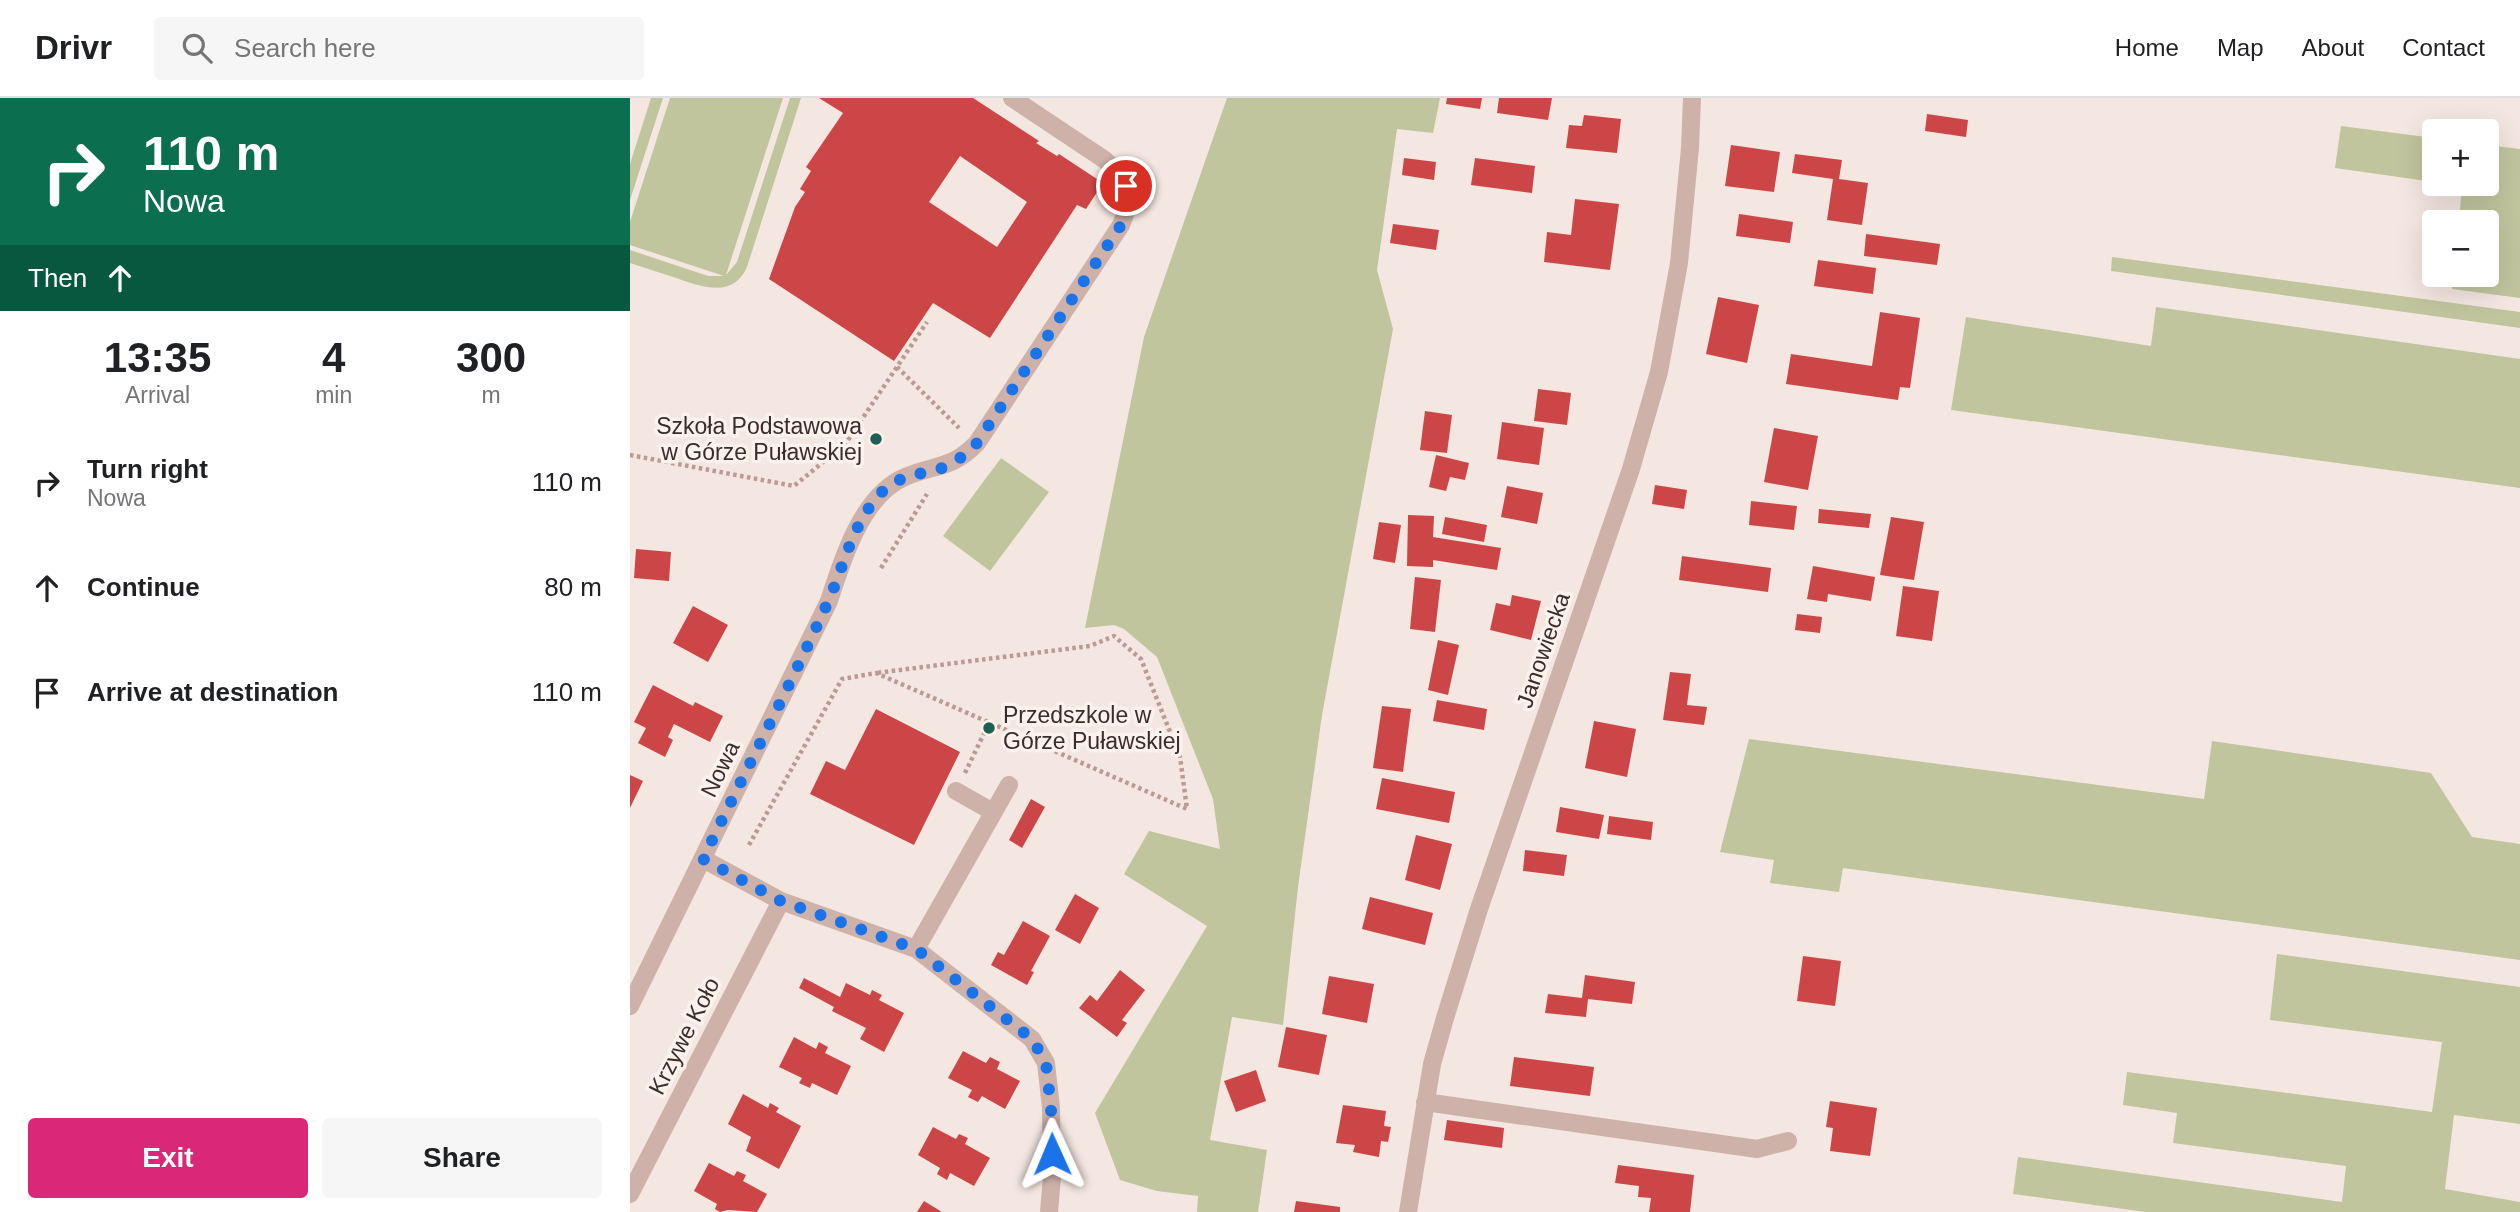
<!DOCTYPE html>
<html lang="en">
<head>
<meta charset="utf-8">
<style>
  :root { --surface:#fff; --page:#f6f6f6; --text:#202124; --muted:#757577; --line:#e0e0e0; --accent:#db2777 }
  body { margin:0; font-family:Helvetica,sans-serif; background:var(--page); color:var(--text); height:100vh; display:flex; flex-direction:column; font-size:26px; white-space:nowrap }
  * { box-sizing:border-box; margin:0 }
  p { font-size:23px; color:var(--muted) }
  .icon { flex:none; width:38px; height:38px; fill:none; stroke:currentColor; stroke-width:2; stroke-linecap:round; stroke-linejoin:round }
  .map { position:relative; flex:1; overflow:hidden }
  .sheet { display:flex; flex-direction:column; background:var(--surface); width:630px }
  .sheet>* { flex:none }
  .banner { background:#0b6e4f; color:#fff; overflow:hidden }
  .tools { position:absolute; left:1792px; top:21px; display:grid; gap:14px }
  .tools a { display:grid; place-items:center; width:77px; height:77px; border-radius:7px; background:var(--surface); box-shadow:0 7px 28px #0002; font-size:35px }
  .pin { position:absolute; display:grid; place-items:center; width:60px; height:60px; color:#fff; margin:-30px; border:4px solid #fff; border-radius:50%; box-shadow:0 2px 7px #0007 }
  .me { position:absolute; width:77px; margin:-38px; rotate:359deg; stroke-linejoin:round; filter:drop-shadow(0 0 5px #0008) }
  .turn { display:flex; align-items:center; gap:24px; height:147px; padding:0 28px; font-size:32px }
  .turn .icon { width:91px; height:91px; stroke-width:2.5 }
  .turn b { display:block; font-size:49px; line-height:60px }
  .then { display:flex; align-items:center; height:66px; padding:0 28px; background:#0003; gap:14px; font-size:26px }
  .eta { display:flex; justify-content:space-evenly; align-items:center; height:119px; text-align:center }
  .eta b { font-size:42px; font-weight:700; line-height:49px }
  .primary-button { display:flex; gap:14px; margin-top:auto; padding:14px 28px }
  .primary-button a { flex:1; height:80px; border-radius:7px; background:var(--accent); color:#fff; font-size:28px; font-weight:700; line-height:80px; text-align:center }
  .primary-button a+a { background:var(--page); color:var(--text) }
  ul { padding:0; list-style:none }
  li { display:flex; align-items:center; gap:21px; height:105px; padding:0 28px }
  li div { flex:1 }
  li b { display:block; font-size:26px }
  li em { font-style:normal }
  header { display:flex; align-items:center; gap:42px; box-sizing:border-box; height:98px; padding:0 35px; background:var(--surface); border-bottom:2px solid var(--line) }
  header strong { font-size:33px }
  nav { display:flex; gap:38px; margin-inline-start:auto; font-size:24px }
  .search { width:490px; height:63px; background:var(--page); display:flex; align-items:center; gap:18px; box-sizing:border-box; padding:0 24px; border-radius:7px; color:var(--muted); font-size:26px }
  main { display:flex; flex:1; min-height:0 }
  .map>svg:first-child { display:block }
  .green { fill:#c1c59e }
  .building { fill:#cc4647; fill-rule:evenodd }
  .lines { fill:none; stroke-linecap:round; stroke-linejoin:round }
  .path { stroke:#ba9b94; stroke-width:4.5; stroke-dasharray:3.5 3.5; stroke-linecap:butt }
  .minor { stroke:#ceb2aa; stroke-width:18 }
  .route { stroke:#1a73e8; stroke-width:12; stroke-dasharray:0 21.6 }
  .poi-dot { fill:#1d5f53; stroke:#fbf1ed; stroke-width:2.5 }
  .labels { text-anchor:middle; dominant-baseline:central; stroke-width:7; stroke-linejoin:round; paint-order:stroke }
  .poi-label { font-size:23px; fill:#3b2b2a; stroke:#fbf1ed; text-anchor:end }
  .street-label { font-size:23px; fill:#3b2b2a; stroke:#fbf1ed }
</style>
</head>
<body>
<header>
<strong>Drivr</strong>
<div class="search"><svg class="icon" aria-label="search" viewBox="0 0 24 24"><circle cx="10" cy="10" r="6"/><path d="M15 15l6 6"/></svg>Search here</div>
<nav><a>Home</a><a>Map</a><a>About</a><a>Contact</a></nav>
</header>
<main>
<section class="sheet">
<div class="banner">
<div class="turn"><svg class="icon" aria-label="right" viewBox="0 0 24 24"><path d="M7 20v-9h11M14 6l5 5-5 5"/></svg><div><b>110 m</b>Nowa</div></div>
<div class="then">Then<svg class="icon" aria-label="ahead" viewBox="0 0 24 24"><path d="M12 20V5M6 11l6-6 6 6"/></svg></div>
</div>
<div class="eta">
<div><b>13:35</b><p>Arrival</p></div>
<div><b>4</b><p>min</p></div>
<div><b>300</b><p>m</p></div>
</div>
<ul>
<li><svg class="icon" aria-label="right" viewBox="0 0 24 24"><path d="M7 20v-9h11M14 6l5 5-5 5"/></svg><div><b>Turn right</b><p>Nowa</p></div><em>110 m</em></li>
<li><svg class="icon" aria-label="ahead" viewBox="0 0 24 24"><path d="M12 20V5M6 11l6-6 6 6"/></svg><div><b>Continue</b></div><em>80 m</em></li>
<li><svg class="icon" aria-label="arrive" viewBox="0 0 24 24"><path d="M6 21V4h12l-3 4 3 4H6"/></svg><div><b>Arrive at destination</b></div><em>110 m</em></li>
</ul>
<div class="primary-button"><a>Exit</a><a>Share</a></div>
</section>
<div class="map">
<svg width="1890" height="1114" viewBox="0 0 1890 1114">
  <rect width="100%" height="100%" fill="#f4e6e0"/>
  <path class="green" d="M21 0H33L0 102V66Z
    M40 0H153L96 177 107 164 160 0H171L117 169C102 202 70 188 43 179 29 174 14 170 0 165V152L78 178H94L0 147V124Z
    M597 0H810L803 35 767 31 747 172 763 231 692 617 668 789 653 927 602 919 580 1042 637 1052 628 1114H567L568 1098 527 1093 490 1082 465 1015 577 828 494 776 519 733 590 751 583 701 527 559 494 531 484 527 455 530 514 239Z
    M1711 28 1804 40V84L1705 70Z
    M1857 47 1890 51V200L1822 191 1823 177H1857V124H1829L1832 88 1821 86H1857Z
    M1482 159 1890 214V230L1481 173Z
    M1526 209 1890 261V390L1321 312 1336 219 1521 248Z
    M371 360 419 394 360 473 313 438Z
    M1119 641 1574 701 1582 643 1801 675 1842 739 1890 746V862L1213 770 1209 794 1140 785 1144 762 1090 754Z
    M1647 856 1890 889V1026L1824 1017 1815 1091 1890 1104V1114H1516L1383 1096 1388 1059 1712 1104 1716 1068 1543 1045 1547 1015 1493 1007 1497 974 1802 1014 1812 944 1640 922Z"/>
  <path class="building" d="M189 0H343L409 43 406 45 427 58 429 56 473 85 456 111 447 107 360 240 303 205 264 263 139 181 165 109 175 94 170 91 181 73 176 69 213 15ZM330 58 397 104 367 149 299 104Z
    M817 0H852L850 11 816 6Z
    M869 0H922L918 22 867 15Z
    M1297 16 1338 22 1336 39 1295 33Z
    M954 17 991 21 987 55 936 50 939 27 952 28Z
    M1101 47 1150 54 1144 94 1095 88Z
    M1165 56 1212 62 1209 81 1238 85 1232 127 1197 122 1203 81 1162 75Z
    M774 60 806 64 804 82 772 77Z
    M845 60 905 68 902 95 841 87Z
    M945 101 989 106 980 172 914 164 917 134 941 137Z
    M1109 116 1163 124 1160 145 1106 138Z
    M763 126 809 132 806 152 760 145Z
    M1236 136 1310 146 1307 167 1234 158Z
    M1188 162 1246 170 1243 196 1184 188Z
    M1088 199 1129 207 1117 265 1076 256Z
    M1250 214 1290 220 1280 290 1270 289 1268 302 1156 286 1161 256 1242 268Z
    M908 291 941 295 937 327 904 323Z
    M795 313 822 317 817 355 790 352Z
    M872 324 914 330 909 367 867 361Z
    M1144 330 1188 338 1178 392 1134 384Z
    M806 357 839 365 835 382 820 379 816 393 799 389Z
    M1025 387 1057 392 1054 411 1022 406Z
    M877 388 913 395 907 426 871 419Z
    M1121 403 1167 408 1164 432 1119 427Z
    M1189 411 1241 416 1239 430 1188 425Z
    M778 417 804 418 803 439 871 450 867 472 803 462V469L777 468Z
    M815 419 857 427 854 444 812 436Z
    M1261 419 1294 424 1284 482 1250 477Z
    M749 424 771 427 765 465 743 461Z
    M6 451 41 454 39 483 4 480Z
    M1052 458 1141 470 1138 494 1049 482Z
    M1183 468 1245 479 1241 503 1198 496 1197 504 1177 501Z
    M785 479 811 482 805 534 780 531Z
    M1273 488 1309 493 1302 543 1266 538Z
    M882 497 911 503 901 542 860 532 866 505 880 508Z
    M63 508 98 527 78 564 43 545Z
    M1167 516 1192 519 1190 535 1165 532Z
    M808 542 829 547 818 597 798 592Z
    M1040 574 1061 576 1057 607 1077 609 1074 627 1033 622Z
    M23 587 63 608 65 604 93 618 80 644 44 626 38 639 43 642 35 659 8 645 16 630 4 624Z
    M807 602 857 611 854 632 803 623Z
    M752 608 781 611 773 674 743 670Z
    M246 611 330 654 284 747 180 696 196 663 215 672Z
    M964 623 1006 631 997 679 955 670Z
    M0 677 13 683 0 710Z
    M752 680 825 694 819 725 746 711Z
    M401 701 415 709 392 750 379 742Z
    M930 709 974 717 969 741 926 734Z
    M979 718 1023 724 1021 742 977 736Z
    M786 737 822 746 810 792 775 782Z
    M895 752 937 757 934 778 893 773Z
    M445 796 469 810 450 846 425 832Z
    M740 799 803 815 795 847 732 831Z
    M393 823 420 838 401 873 404 874 397 887 361 867 368 854 374 857Z
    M1173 858 1211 863 1205 908 1167 903Z
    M490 872 515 892 492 922 497 925 487 939 449 910 460 897 467 903Z
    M955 877 1005 884 1002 906 958 901 956 919 915 915 918 896 952 900Z
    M699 878 744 886 737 925 692 916Z
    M174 880 210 899 216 885 240 897 242 892 252 897 249 902 274 915 254 954 230 941 236 930 202 913 204 909 169 890Z
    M656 929 697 937 689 977 648 969Z
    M164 939 186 951 189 944 198 949 195 955 221 968 207 997 182 985 180 990 169 985 172 980 149 969Z
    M333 953 356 965 360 959 370 964 367 971 390 983 375 1011 352 998 348 1004 338 999 342 992 318 980Z
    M884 959 964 969 960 998 880 988Z
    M626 972 636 1003 606 1014 594 983Z
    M113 996 138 1010 140 1005 149 1010 146 1014 171 1028 149 1071 116 1053 121 1039 98 1026Z
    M1200 1003 1247 1010 1240 1058 1200 1053 1203 1030 1196 1029Z
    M713 1007 756 1013 754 1028 761 1029 758 1044 751 1043 749 1059 723 1054 725 1047 706 1045Z
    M817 1022 874 1030 872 1050 814 1042Z
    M303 1029 326 1041 329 1036 338 1040 335 1046 360 1060 344 1088 320 1075 317 1082 307 1076 310 1070 288 1057Z
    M79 1065 104 1078 107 1073 116 1077 113 1083 137 1096 127 1114 98 1112 90 1114 85 1111 87 1106 64 1093Z
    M988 1067 1064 1077 1060 1114H1019L1021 1100 1008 1099 1009 1088 985 1085Z
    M294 1103 312 1114H287Z
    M666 1103 710 1109V1114H664Z"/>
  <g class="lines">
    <path class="path" d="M267 269 329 330
      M0 357 164 388 216 345 297 224
      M251 470 297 396
      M335 675 359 625
      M119 747 212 581 246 575 557 711 550 659 511 561 484 538 460 548 246 575"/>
    <path class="minor" d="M326 693 363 714
      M73 761 151 803 286 851 402 941 416 965 421 1010 422 1079 419 1114
      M286 851 379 687
      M0 908 199 503C212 462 232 397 275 379 305 366 321 372 347 345L491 127C503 100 497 81 475 62L382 0
      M795 1004 1127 1051 1158 1043
      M0 1096 151 803
      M778 1114 802 966 815 920 849 811 1001 371 1029 274 1049 165 1060 50 1062 0"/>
  </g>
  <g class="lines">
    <path class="route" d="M422 1056 421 1010 416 965 402 941 286 851 151 803 73 761C114 676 158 592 197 506 214 469 221 428 250 396 267 377 289 377 312 370 326 365 337 355 347 345L491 127 498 102 496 88"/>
  </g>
  <g class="poi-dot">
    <circle cx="246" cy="341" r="7"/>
    <circle cx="359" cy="630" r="7"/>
  </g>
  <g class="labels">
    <g class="poi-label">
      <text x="232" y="328">Szkoła Podstawowa<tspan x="232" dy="26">w Górze Puławskiej</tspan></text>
      <text x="373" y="617" text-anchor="start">Przedszkole w<tspan x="373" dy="26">Górze Puławskiej</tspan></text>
    </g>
    <g class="street-label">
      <text transform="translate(913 552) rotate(-71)">Janowiecka</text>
      <text transform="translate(90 671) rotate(-64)">Nowa</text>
      <text transform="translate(54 938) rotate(-63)">Krzywe Koło</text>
    </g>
  </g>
</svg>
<div class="tools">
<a>+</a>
<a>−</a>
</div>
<div class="pin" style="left:496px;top:88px;background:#d93025"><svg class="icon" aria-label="arrive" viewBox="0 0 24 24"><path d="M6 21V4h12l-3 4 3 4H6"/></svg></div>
<svg class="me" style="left:422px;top:1056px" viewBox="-20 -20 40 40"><path d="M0-17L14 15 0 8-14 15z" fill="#1a73e8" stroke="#fff" stroke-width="4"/></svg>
</div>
</main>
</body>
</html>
